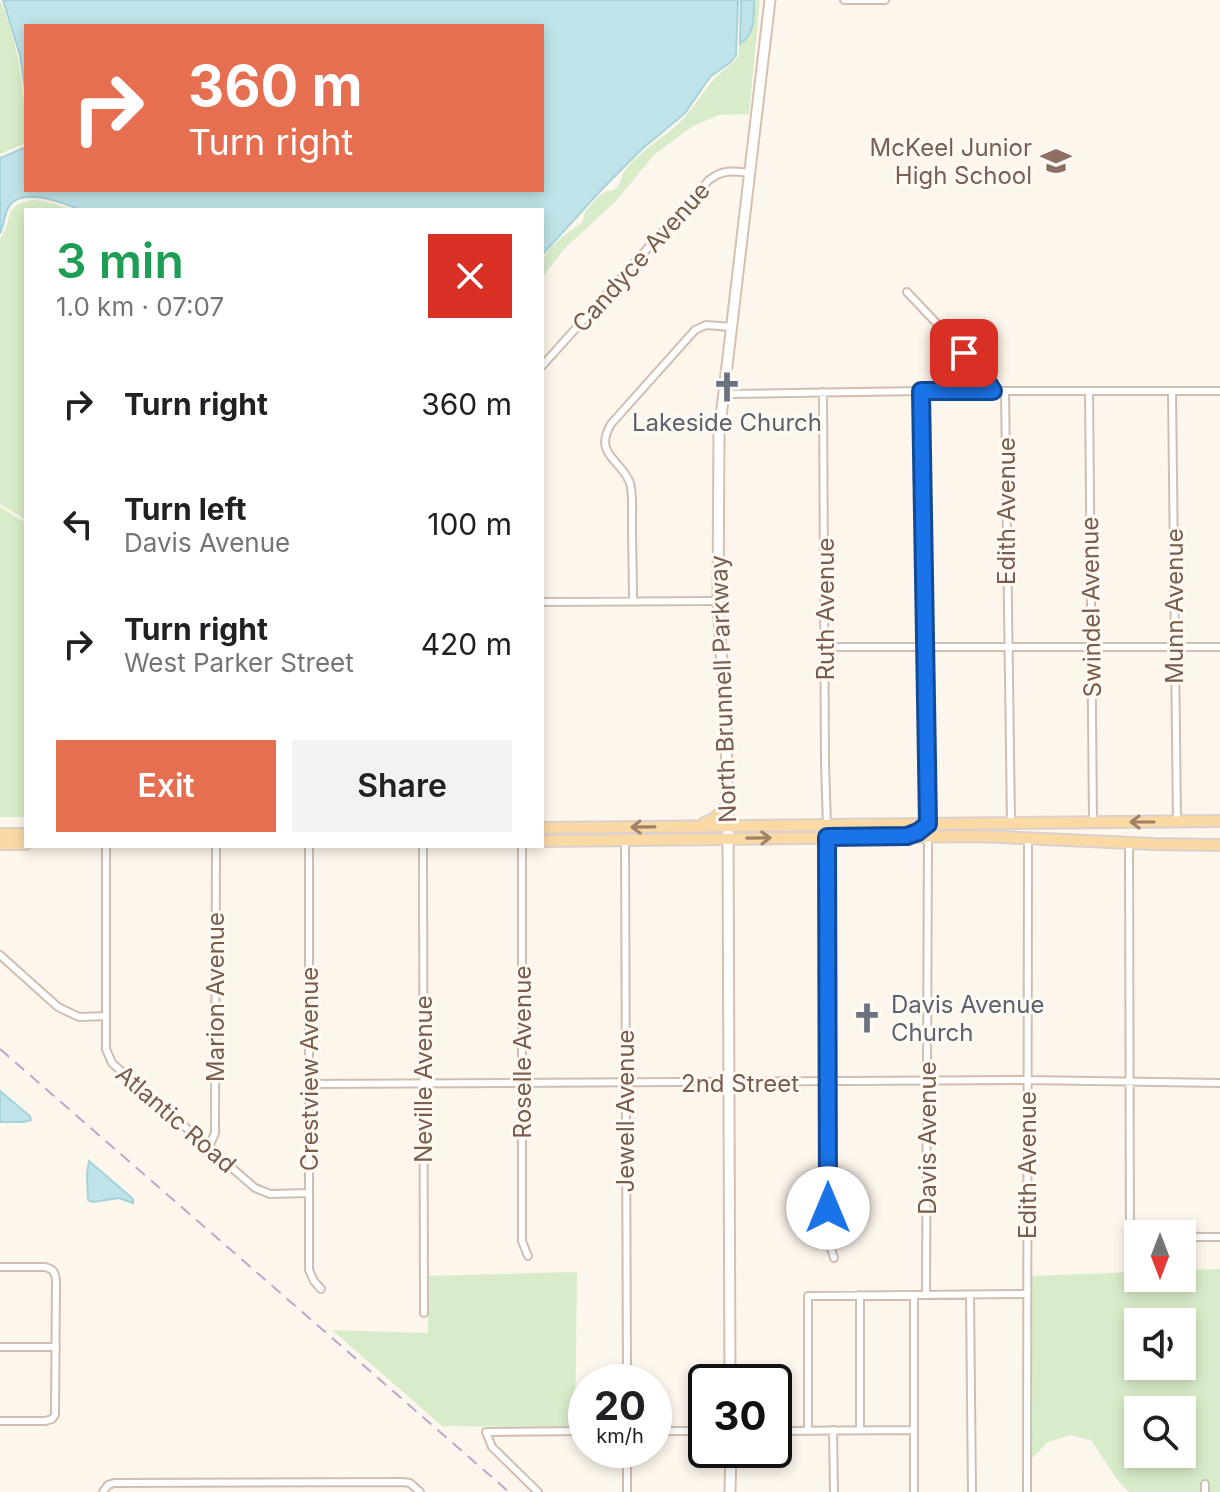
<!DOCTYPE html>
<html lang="en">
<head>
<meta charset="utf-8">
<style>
  :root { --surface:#fff; --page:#f2f2f2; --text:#202124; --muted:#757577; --accent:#e76f51 }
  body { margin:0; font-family:Inter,sans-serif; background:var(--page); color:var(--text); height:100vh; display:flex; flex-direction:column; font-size:30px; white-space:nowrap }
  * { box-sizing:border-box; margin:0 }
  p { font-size:26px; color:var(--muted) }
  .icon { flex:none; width:44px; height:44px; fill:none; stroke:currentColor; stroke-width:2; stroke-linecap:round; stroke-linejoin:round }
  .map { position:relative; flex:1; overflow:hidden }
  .side { position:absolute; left:24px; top:208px; width:520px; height:640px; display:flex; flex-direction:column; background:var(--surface); border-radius:0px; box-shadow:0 4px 12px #0003 }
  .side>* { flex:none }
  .hud { position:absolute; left:24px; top:24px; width:520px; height:168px; border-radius:0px; box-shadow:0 4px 12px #0003; background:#e76f51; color:#fff; overflow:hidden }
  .needle { width:52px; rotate:180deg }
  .fabs { position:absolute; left:1124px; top:1220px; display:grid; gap:16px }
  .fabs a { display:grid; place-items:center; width:72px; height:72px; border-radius:0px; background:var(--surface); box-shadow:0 4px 12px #0003; font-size:40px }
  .speed { position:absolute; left:568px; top:1364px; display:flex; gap:16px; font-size:40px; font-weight:700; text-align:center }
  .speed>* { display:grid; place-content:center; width:104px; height:104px; border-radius:50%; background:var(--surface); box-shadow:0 4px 12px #0003; line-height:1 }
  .speed small { font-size:20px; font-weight:400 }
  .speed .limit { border:4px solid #111; border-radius:12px; background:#fff; color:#111 }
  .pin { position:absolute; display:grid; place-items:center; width:68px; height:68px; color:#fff; margin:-34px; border-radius:16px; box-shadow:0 4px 12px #0006 }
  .me { position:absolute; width:88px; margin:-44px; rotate:0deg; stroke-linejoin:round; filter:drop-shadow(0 0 6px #0008) }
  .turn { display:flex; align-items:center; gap:28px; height:168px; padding:0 32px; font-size:36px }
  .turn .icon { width:104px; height:104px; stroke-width:2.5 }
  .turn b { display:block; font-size:56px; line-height:68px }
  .round { display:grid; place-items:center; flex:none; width:84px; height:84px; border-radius:0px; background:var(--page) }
  .headline { display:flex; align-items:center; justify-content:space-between; height:136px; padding:0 32px }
  h1 { font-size:48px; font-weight:600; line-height:60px; color:#1e9e55 }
  .action { display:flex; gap:16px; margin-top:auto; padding:16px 32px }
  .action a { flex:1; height:92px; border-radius:0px; background:var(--accent); color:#fff; font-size:32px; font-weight:600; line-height:92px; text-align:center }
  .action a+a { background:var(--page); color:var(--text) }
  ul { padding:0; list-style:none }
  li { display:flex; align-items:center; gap:24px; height:120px; padding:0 32px }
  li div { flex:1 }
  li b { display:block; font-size:30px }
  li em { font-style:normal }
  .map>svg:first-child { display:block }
  .green { fill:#d8ecc9; fill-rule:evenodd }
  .water { fill:#bfe3e8; stroke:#a5d3da; stroke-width:2 }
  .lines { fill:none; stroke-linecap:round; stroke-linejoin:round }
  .street-casing { stroke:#d1beb0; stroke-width:10 }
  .secondary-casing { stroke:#d6c0b0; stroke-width:13 }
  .primary-casing { stroke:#dad1cd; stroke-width:14 }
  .street { stroke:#fff; stroke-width:6 }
  .secondary { stroke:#fff; stroke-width:9 }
  .primary { stroke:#fbd9a5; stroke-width:10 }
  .rail { stroke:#b9a8c9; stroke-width:2; stroke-dasharray:12 8; stroke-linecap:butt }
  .oneway { stroke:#a18267 }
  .route-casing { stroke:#114b97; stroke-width:20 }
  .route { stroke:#1a73e8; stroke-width:14 }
  .labels { text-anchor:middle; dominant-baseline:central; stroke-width:6; stroke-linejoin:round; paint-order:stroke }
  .education-label { font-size:24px; fill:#785e54; stroke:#fffaf3; text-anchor:end }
  .street-label { font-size:24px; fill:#7a5c4d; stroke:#fffaf3 }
  .worship-label { font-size:24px; fill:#5b616d; stroke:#fffaf3 }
</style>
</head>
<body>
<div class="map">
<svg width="1220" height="1492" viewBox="0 0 1220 1492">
  <rect width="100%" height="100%" fill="#fdf6ec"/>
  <path class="green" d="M754 0H760L749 114 719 115 693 126 654 155 616 201 565 248 542 278C542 271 541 264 544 258 551 244 569 231 582 223L584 216 583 215C589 208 597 196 605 192 611 189 610 193 616 188 622 183 620 177 624 172 637 153 659 141 676 126 692 112 702 92 715 78 728 64 738 66 740 44H742L753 27Z
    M0 1C18 38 26 102 26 143L0 154Z
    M35 200 56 204 72 210H26V520L0 504V239C16 216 0 205 35 200Z
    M0 507 26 523V817H0Z
    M1220 1269V1492H1209L1208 1480H1202V1492H1129L1118 1481 1091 1440 1069 1435 1047 1443 1031 1459V1276L1138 1272V1278H1182V1270ZM1138 1322H1182V1366H1138ZM1138 1410H1182V1454H1138Z
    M577 1272 575 1427 442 1426 332 1330 428 1333V1276Z"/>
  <path class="water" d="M3 0H738L736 55 731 62 710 77 685 113 642 149 604 187 542 255V210H81C64 203 20 185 8 208 4 216 4 226 0 233V158L26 147V190H542V26H26V96L20 55Z
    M741 0H754C754 18 755 33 740 44Z
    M0 1091 30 1116 31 1120 24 1122H0Z
    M89 1161 133 1199V1203L119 1198 93 1202 88 1200 87 1174Z"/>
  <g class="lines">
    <g class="street-casing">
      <path id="street" d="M844 0H885
        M907 292 978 367 993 391
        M542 366 709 180C723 169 734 171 750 173
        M921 391 928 824
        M1005 391 1011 823
        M1089 391 1093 822
        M1172 391 1177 821
        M823 392 825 762 827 825
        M724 394 921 391H1220
        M633 601C633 574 632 547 632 520 632 508 633 494 630 483 621 459 593 455 611 424L695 330 706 325 732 327
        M542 602 718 601
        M825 647H1220
        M827 838 828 1239 834 1258
        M625 840 627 1382
        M1129 843 1130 1261
        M106 846V1049L112 1063 255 1188 270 1194 309 1193
        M309 846V1270L314 1281 321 1289
        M423 846 424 1313
        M522 846V1241L528 1256
        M0 955 58 1007 79 1017 106 1016
        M308 1084 1027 1080 1220 1083
        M209 1147 215 1133 216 846
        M1185 1237H1220
        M0 1267H45C53 1269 55 1272 56 1280L55 1415 52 1419 45 1421H0
        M860 1295V1430
        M926 1295 928 836
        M970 1295 972 1492
        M0 1347H56
        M808 1430V1296L1027 1294
        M833 1430 834 1492
        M654 1431H706
        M774 1431 913 1430
        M627 1450V1492
        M1205 1484V1492
        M103 1492 108 1485 114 1483 403 1482 410 1483 420 1492
        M538 1492 492 1447 486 1432 586 1431
        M914 1492V1296
        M1027 1492 1028 837"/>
    </g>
    <g class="secondary-casing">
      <path id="secondary" d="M730 1382 728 825 726 729 718 601 719 434 770 0
        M730 1492 731 1450"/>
    </g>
    <g class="primary-casing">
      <path id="primary" d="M704 823 714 819 728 805
        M542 828 1220 821
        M0 834H26
        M542 841 978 836 1154 844 1220 845
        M0 844H26"/>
    </g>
    <use href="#street" class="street"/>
    <use href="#secondary" class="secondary"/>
    <use href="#primary" class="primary"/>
    <path class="rail" d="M0 1049 509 1492"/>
  </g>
  <defs><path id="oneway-shaft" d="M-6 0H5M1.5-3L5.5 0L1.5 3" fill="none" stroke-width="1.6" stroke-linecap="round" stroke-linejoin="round" transform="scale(2)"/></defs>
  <g class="oneway">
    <use href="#oneway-shaft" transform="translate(1142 822) rotate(180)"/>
    <use href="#oneway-shaft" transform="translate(643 827) rotate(179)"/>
    <use href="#oneway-shaft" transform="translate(759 838) rotate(-1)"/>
  </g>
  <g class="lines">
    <g class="route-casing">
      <path id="route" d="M828 1208 827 837 907 836 918 832 928 824 921 391H993L978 367 964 353"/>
    </g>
    <use href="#route" class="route"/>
  </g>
  <defs>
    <g id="school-bare" transform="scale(2.4)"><path d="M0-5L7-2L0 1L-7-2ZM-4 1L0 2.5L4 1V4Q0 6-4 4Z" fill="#8d6e63" stroke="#fffaf3" stroke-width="2.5" paint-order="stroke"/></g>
    <g id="church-bare" transform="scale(2.4)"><path d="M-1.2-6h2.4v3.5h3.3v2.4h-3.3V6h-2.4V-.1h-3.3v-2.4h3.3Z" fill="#6b7280" stroke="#fffaf3" stroke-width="2.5" paint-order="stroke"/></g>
  </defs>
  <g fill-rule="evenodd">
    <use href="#school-bare" x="1056" y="161"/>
    <use href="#church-bare" x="727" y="387"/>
    <use href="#church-bare" x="867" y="1018"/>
  </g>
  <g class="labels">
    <g class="education-label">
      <text x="1032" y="147">McKeel Junior<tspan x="1032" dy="28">High School</tspan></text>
    </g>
    <g class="street-label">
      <text transform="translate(641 257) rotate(-48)">Candyce Avenue</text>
      <text transform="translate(1006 511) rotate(-90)">Edith Avenue</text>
      <text transform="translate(1174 606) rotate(-90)">Munn Avenue</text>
      <text transform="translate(1091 607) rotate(-91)">Swindel Avenue</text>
      <text transform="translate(825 609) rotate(-90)">Ruth Avenue</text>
      <text transform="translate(723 689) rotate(-92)">North Brunnell Parkway</text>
      <text transform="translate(215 997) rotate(-90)">Marion Avenue</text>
      <text transform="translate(522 1052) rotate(-90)">Roselle Avenue</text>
      <text transform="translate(309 1069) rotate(-90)">Crestview Avenue</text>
      <text transform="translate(423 1079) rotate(-90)">Neville Avenue</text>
      <text x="740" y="1083">2nd Street</text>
      <text transform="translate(625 1111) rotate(-90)">Jewell Avenue</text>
      <text transform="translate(176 1119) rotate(41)">Atlantic Road</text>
      <text transform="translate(927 1138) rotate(-90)">Davis Avenue</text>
      <text transform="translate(1027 1165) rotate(-90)">Edith Avenue</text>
    </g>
    <g class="worship-label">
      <text x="727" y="422">Lakeside Church</text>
      <text x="891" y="1004" text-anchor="start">Davis Avenue<tspan x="891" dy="28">Church</tspan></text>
    </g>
  </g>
</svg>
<div class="fabs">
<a><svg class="needle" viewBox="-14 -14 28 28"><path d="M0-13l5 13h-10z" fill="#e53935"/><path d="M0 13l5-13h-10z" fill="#757577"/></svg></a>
<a><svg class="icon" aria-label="sound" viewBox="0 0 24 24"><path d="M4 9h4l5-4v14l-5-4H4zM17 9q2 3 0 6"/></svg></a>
<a><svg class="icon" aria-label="search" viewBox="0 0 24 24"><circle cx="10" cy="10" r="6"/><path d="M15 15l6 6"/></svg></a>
</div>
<div class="speed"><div>20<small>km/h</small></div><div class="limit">30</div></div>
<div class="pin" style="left:964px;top:353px;background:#d93025"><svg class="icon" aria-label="arrive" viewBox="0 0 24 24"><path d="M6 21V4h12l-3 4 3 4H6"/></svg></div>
<svg class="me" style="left:828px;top:1208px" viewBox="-20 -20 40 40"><circle r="19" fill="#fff"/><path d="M0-13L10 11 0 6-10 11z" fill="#1a73e8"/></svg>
<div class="hud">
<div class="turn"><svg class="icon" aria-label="right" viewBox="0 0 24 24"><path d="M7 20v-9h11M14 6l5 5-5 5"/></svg><div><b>360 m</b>Turn right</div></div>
</div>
<section class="side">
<div class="headline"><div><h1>3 min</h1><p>1.0 km · 07:07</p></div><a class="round" style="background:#d93025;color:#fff"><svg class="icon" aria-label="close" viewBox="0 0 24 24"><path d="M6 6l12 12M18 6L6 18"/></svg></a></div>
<ul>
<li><svg class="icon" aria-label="right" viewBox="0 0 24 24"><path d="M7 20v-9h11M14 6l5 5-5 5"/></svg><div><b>Turn right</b></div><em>360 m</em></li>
<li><svg class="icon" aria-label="left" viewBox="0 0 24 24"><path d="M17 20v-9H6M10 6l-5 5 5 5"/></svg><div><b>Turn left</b><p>Davis Avenue</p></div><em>100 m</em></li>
<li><svg class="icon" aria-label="right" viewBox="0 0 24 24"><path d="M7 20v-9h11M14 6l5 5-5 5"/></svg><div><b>Turn right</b><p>West Parker Street</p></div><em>420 m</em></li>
</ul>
<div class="action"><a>Exit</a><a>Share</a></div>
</section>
</div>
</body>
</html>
